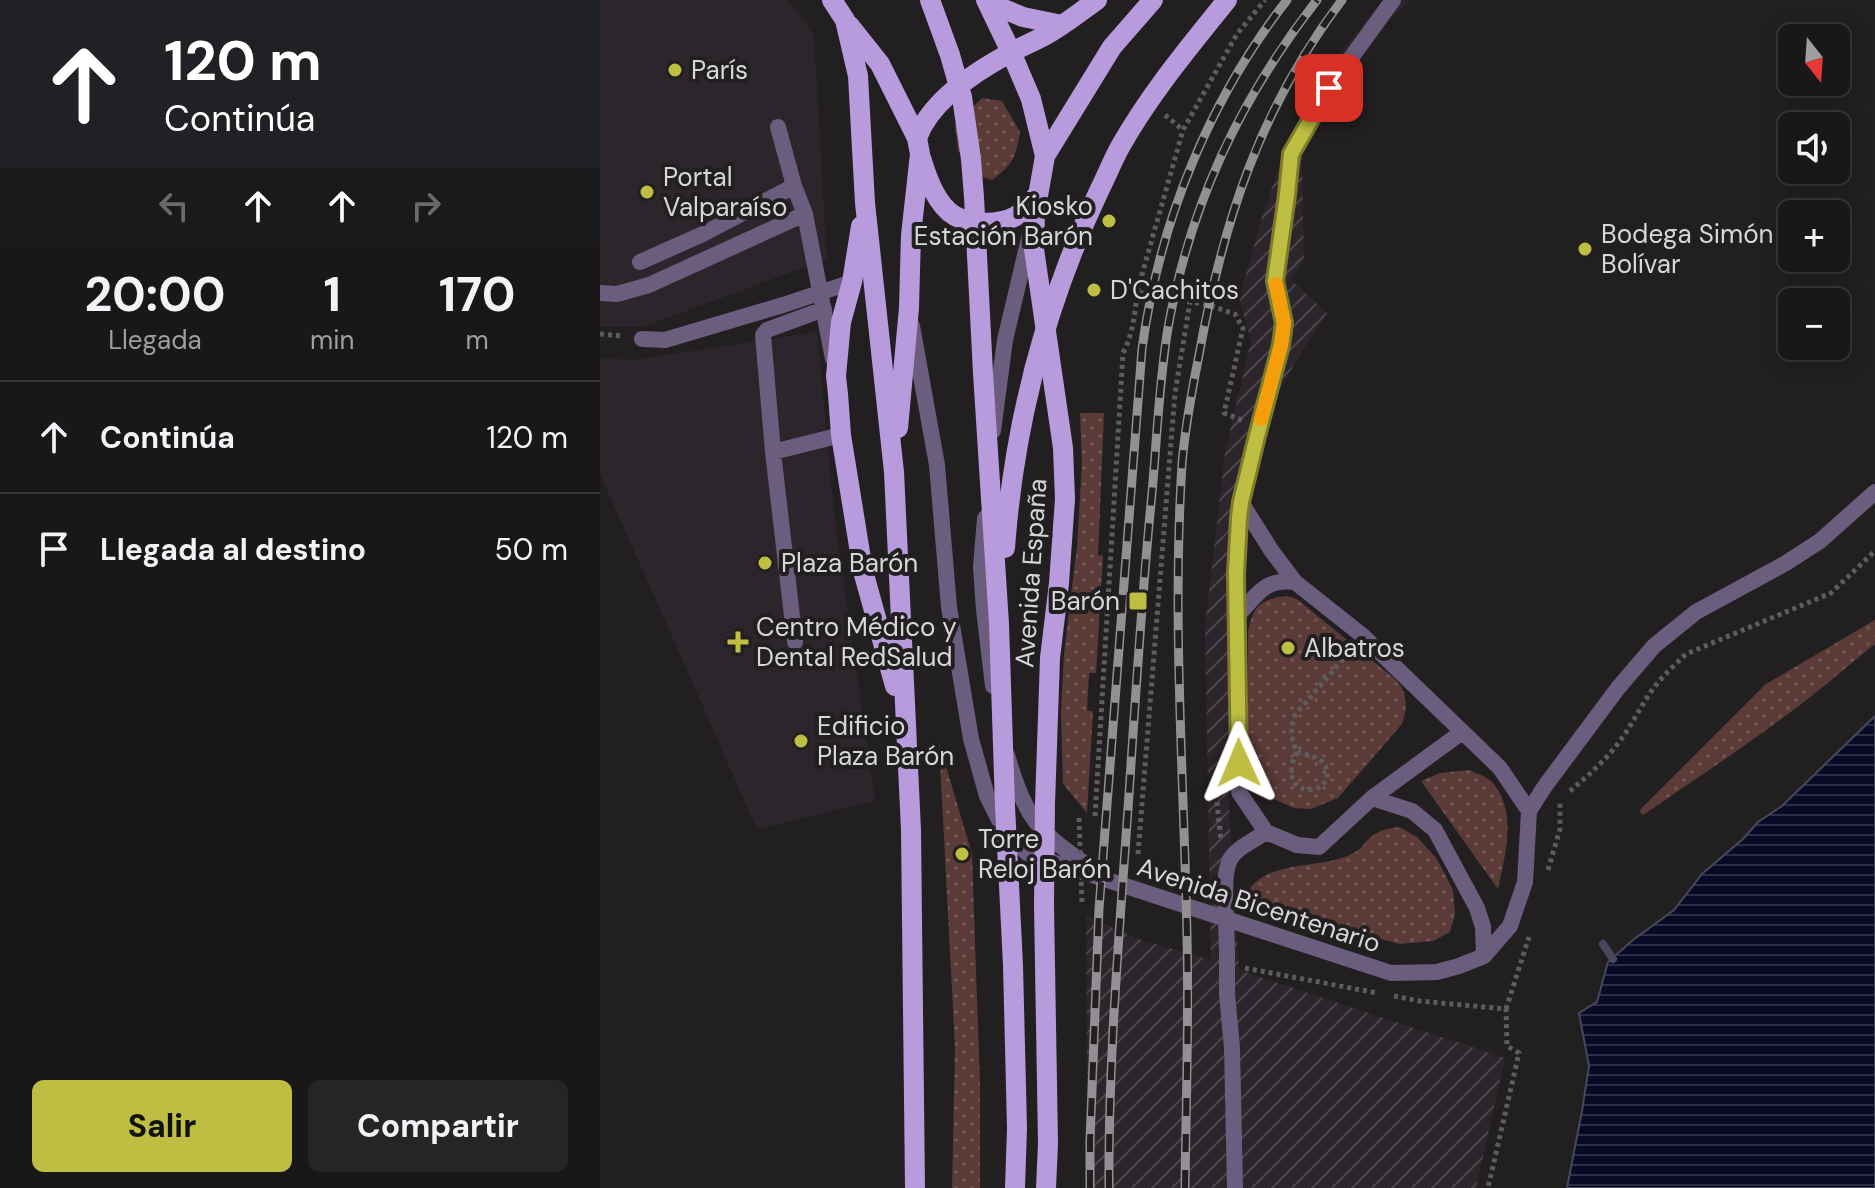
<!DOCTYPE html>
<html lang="es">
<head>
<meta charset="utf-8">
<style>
  :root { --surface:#1a1719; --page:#272426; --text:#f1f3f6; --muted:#9f9fa2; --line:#383638; --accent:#bebf42 }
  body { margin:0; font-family:"DM Sans",sans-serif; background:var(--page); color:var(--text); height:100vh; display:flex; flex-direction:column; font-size:30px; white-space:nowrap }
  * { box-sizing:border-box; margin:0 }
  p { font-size:26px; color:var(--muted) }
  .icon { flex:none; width:44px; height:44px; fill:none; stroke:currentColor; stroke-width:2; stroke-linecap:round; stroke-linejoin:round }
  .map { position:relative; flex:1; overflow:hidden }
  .sheet { display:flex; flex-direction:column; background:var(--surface); width:600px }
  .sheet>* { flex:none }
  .banner { background:#202124; color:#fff; overflow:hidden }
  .needle { width:52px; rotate:163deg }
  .tools { position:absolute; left:1178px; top:24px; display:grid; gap:16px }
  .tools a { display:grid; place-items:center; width:72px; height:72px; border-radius:12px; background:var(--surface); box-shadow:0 4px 20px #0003,0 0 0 2px var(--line); font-size:40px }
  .pin { position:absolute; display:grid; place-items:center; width:68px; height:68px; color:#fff; margin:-34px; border-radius:16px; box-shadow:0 4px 12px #0006 }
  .me { position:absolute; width:88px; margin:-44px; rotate:359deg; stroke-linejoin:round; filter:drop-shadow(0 0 6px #0008) }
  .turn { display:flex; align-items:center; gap:28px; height:168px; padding:0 32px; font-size:36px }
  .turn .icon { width:104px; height:104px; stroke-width:2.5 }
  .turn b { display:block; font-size:56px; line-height:68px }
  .lanes { display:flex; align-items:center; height:76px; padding:0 32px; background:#0003; justify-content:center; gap:40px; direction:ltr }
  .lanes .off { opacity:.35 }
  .eta { display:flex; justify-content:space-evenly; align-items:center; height:136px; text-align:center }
  .eta b { font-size:48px; font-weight:700; line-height:56px }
  .primary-button { display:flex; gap:16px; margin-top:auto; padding:16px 32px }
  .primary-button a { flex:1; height:92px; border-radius:12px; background:var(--accent); color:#111; font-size:32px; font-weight:700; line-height:92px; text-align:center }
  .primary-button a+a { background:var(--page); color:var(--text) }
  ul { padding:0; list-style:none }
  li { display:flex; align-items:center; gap:24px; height:112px; padding:0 32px; border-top:2px solid var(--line) }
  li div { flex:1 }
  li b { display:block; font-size:30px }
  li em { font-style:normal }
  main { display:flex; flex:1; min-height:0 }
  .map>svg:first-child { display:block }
  .built { fill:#2d252c }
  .industrial { fill:url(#industrial-furrows) }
  .green { fill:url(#green-dots) }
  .water { fill:url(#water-rules); stroke:#47485b; stroke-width:2 }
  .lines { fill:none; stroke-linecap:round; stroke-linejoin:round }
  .stream { stroke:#47485b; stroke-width:8 }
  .path { stroke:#5f5c5e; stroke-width:5; stroke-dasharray:4 4; stroke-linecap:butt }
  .lane { stroke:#6b5d7d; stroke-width:16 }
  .street { stroke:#6b5d7d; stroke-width:16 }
  .primary { stroke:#b79bdc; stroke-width:20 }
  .rail-casing { stroke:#929092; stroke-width:9 }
  .rail { stroke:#221f21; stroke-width:6; stroke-dasharray:18; stroke-linecap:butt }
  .path-bridge { stroke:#5f5c5e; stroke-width:5; stroke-dasharray:4 4; stroke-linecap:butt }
  .lane-bridge { stroke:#6b5d7d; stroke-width:16 }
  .primary-bridge { stroke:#b79bdc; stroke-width:20 }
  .route-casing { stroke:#7c7c2b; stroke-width:20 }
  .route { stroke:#bebf42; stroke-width:14 }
  .slow { stroke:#f59e0b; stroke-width:14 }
  .poi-dot { fill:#bebf42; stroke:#221f21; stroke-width:3 }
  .labels { text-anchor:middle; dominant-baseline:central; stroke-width:8; stroke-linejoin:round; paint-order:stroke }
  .poi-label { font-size:26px; fill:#d8d6d8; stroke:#221f21; text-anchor:start }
  .street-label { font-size:26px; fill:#d8d6d8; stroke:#221f21 }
</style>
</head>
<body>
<main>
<section class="sheet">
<div class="banner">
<div class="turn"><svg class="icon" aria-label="ahead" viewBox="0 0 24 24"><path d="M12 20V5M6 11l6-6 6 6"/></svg><div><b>120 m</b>Continúa</div></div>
<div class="lanes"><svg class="icon off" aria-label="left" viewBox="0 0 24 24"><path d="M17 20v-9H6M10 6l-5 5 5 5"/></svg><svg class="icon" aria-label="ahead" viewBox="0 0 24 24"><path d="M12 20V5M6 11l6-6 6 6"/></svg><svg class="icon" aria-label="ahead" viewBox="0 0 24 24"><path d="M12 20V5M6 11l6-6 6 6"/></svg><svg class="icon off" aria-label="right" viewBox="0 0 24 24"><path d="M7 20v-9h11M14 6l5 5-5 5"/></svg></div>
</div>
<div class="eta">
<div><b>20:00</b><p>Llegada</p></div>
<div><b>1</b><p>min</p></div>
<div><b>170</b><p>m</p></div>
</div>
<ul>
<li><svg class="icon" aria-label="ahead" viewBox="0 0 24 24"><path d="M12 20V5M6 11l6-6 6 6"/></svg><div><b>Continúa</b></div><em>120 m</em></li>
<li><svg class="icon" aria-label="arrive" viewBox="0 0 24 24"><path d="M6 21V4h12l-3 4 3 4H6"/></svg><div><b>Llegada al destino</b></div><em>50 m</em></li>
</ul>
<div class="primary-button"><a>Salir</a><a>Compartir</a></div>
</section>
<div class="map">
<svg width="1275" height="1188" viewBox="0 0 1275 1188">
  <defs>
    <pattern id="industrial-furrows" width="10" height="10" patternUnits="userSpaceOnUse" patternTransform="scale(2)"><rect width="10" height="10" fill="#2d252c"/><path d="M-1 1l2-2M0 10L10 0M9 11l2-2" fill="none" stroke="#4b444a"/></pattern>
    <pattern id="green-dots" width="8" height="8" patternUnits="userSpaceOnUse" patternTransform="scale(2)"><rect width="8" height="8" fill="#5b3b38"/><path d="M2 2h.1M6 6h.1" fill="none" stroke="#725754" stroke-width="1.8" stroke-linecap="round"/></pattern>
    <pattern id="water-rules" width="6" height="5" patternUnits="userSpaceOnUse" patternTransform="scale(2)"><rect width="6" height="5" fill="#090b26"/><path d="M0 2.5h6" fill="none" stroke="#2c2e45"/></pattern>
  </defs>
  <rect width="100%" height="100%" fill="#221f21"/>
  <path class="built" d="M0 0H189L214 36 227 259 42 327H0Z
    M217 332 234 513 275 801 157 829 0 474V358L34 360Z"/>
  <path class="industrial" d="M783 0H811L792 17 737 89 702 155 704 260 690 279 727 313 696 361 669 411 628 585 629 809 639 970 905 1058 876 1188H488L486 916 542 940 611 960 605 627 625 452 651 340 639 299 662 217 690 135 738 56Z"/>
  <path class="green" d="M382 98 402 101 420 132C415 159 414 163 392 180L378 175 358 151 355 125Z
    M480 413H504L498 555 503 556 496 673H489L487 710 493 712 487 813 463 784 461 712 464 654 477 546 482 463Z
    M687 596 697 599 796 680C808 693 808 708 802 724L738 798 711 809 694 808 667 796 656 782 648 757V632C653 606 660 599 687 596Z
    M1275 620V644C1245 668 1216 694 1184 717 1138 751 1090 783 1043 815L1039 811 1166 684Z
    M339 743 372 854 380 1084V1188H352L355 1047Z
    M869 770C877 774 886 776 892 782 918 811 905 855 898 889L821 781 840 773Z
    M799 827 817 837 837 859 853 890 855 914 850 932 833 941 800 944 741 929 658 904 645 897C662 856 725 872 757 851 760 849 763 845 766 842 777 831 783 829 799 827Z"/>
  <path class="water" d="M1275 716V1188H967L982 1111 989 1066 979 1013 997 1002 1008 962 1033 940 1074 910 1102 874 1143 839 1158 822 1182 806Z"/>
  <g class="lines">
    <path class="stream" d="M1003 944 1013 959"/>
    <path class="path" d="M565 115 583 130
      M0 334 23 336
      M642 420 624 413 643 328 635 314 608 305 537 292 583 130 637 34 665 0
      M697 752C704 754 715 756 721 761 724 763 727 768 727 772 729 800 674 796 697 752 691 739 690 729 695 715L751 650
      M970 791C989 775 1008 758 1022 738 1033 723 1041 706 1052 690 1062 677 1074 665 1086 654L1231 593 1275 551
      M616 794 621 840
      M495 816 523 353C533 333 535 315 537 292
      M538 854 575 393 590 302
      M948 870 960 829V801
      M645 968 777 993
      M794 996 819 1001 906 1009 907 1046 919 1053 888 1188
      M906 1009 929 937"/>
    <path class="lane" d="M178 127 194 186 205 214 233 359
      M40 262 103 234 194 186
      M0 293 17 294 49 285 205 214
      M224 309 167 330 163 335 173 452 241 435
      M312 326 337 465 349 607 371 739 387 796 404 830 428 854 791 973 837 972 859 966 884 956 883 927 877 908 835 830 812 811 772 798 719 847 697 845 666 832 639 792 636 574 637 534 641 502 681 345 684 323 675 281 687 195 691 154 729 88 793 0
      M393 431 405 340 430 234
      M173 452 195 642
      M641 502 671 550 695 582 763 636 900 768 929 811 925 882 910 926 884 956
      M385 518 381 567 384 610 393 686
      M636 617C657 596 663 578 695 582
      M407 755C412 772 417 789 425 804 439 834 468 852 494 870
      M772 798 862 732
      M929 811 945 786 1018 688 1054 646 1096 612 1186 563 1220 541 1275 492
      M625 893C625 851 634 853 666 832
      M627 950V994L632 1048 635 1188"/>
    <path class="street" d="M42 339 65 340 183 305 252 282"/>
    <path class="primary" d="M232 0 245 20 258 76 265 203 294 472 311 830 315 1188
      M386 0 411 52 431 99 445 156
      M387 2 423 17 462 25
      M249 25 280 64 317 138 320 154 311 235 309 308 298 428
      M317 138C331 100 376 71 412 52 423 46 435 41 446 35 464 25 480 12 497 0
      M321 158C327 177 336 205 355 216 371 225 400 225 416 216 425 211 431 202 438 194
      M261 226 252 282 241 322 236 376 238 394 241 435 263 571 295 686
      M445 804 450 658 459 583 465 499 463 448 434 249 435 213 445 156 512 47 553 0
      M444 905 448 1144 446 1188"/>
    <g class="rail-casing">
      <path id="rail" d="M490 1188V1141L499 909 542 349C559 223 609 100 687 0
        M509 1188C508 1046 522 905 531 764 537 673 543 583 552 493 557 438 559 382 568 328 590 204 640 99 717 0
        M585 1188C586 1104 589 1020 587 936 584 779 572 621 582 464 585 427 592 390 599 355 623 222 660 108 742 0"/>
    </g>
    <use href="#rail" class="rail"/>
    <path class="path-bridge" d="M479 818 482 903"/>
    <path class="lane-bridge" d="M625 893 627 950"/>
    <path class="primary-bridge" d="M330 0 350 55 362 97 371 159 374 197 383 373 399 624 405 806 413 965 417 1128 415 1188
      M405 548C414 425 446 303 499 191 506 177 512 162 520 147 550 94 589 47 627 0
      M444 905 445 804"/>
  </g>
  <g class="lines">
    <g class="route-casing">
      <path id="route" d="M639 763 636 574 639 518 641 502 657 436 681 345 684 323 675 281 687 195 691 154 729 88"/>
    </g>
    <use href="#route" class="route"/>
    <path class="slow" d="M661 419 681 345 684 323 676 284"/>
  </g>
  <g class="poi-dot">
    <circle cx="75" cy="70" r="8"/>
    <circle cx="47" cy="192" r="8"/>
    <circle cx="509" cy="221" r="8"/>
    <circle cx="985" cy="249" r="8"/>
    <circle cx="494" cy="290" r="8"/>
    <circle cx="165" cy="563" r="8"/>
    <rect x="528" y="591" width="20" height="20" rx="4"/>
    <path d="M134 630h8v8h8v8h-8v8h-8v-8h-8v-8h8z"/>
    <circle cx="688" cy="648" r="8"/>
    <circle cx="201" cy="741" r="8"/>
    <circle cx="362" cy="854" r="8"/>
  </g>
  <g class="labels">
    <g class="poi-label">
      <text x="91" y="70">París</text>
      <text x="63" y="177">Portal<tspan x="63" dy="30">Valparaíso</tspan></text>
      <text x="493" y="206" text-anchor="end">Kiosko<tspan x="493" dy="30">Estación Barón</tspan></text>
      <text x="1001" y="234">Bodega Simón<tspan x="1001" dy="30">Bolívar</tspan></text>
      <text x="510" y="290">D'Cachitos</text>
      <text x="181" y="563">Plaza Barón</text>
      <text x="520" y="601" text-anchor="end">Barón</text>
      <text x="156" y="627">Centro Médico y<tspan x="156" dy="30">Dental RedSalud</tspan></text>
      <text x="704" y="648">Albatros</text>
      <text x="217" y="726">Edificio<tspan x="217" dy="30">Plaza Barón</tspan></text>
      <text x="378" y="839">Torre<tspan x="378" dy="30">Reloj Barón</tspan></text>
    </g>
    <g class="street-label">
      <text transform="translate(431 573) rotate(-86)">Avenida España</text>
      <text transform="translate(659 905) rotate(18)">Avenida Bicentenario</text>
    </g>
  </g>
</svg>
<div class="tools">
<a><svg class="needle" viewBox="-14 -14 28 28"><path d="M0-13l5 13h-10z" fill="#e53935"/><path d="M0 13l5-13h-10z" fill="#9f9fa2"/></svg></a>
<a><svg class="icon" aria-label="sound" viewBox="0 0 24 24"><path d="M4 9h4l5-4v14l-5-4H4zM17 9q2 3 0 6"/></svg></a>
<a>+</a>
<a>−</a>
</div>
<div class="pin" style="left:729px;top:88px;background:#d93025"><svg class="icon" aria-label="arrive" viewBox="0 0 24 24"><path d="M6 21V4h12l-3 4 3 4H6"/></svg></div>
<svg class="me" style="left:639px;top:763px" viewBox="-20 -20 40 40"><path d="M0-17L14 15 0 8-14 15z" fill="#bebf42" stroke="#fff" stroke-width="4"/></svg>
</div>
</main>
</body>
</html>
